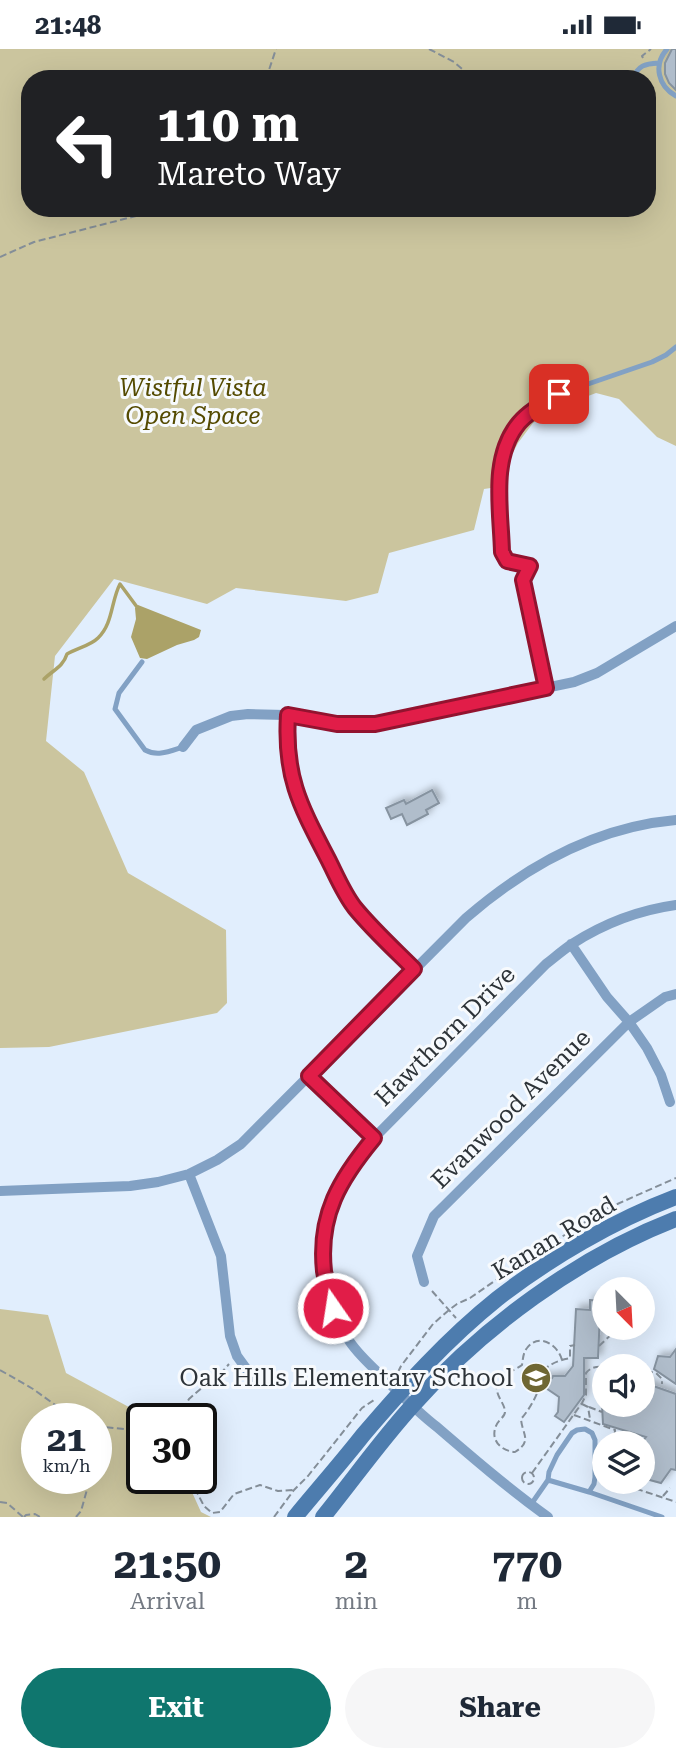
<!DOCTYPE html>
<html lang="en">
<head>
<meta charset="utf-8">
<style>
  :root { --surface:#fff; --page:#f6f6f7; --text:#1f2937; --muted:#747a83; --accent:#0f766e }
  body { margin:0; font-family:"Roboto Serif",serif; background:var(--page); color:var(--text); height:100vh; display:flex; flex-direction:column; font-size:26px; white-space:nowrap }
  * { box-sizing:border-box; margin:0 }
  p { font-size:23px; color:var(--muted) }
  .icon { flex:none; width:38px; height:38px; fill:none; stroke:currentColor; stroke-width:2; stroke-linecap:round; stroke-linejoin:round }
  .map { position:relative; height:1468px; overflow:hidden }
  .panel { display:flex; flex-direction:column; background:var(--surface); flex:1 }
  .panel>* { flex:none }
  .guide { position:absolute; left:21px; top:21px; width:635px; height:147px; border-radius:28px; box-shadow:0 7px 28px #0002; background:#202124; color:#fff; overflow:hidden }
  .needle { width:46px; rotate:156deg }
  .tools { position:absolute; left:592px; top:1228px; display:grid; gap:14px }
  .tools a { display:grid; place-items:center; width:63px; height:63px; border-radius:50%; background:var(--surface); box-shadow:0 7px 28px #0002; font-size:35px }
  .speed { position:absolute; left:21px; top:1354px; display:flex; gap:14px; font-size:35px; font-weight:700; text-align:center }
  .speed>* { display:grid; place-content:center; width:91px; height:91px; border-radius:50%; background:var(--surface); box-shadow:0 7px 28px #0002; line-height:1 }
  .speed small { font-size:18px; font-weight:400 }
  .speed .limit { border:4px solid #111; border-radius:10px; background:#fff; color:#111 }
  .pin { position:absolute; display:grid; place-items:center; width:60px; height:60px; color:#fff; margin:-30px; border-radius:14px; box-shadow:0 4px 10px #0006 }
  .me { position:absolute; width:77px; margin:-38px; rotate:347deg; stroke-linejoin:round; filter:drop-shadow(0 0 5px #0008) }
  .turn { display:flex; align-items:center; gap:24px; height:147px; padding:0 21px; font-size:32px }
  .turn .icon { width:91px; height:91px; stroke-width:2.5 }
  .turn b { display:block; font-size:49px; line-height:60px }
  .eta { display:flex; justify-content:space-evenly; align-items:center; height:119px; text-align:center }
  .eta b { font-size:42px; font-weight:700; line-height:49px }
  .action { display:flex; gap:14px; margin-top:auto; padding:14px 21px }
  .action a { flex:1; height:80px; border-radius:42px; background:var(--accent); color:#fff; font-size:28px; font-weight:700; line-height:80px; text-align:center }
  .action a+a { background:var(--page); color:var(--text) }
  .status { display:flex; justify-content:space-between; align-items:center; height:49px; padding:0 35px; background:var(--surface); direction:ltr }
  .status svg { height:19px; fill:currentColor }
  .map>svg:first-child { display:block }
  .green { fill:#cbc59e; fill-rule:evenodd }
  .water { fill:#aba268 }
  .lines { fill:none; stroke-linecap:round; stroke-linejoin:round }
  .stream { stroke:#aba268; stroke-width:3.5 }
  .building { fill:#b0bdcb; stroke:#8693a0; stroke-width:2; filter:url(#shadow) }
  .path { stroke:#848e98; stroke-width:2; stroke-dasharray:7 3.5; stroke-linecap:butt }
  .service { stroke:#82a1c4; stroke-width:5 }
  .minor { stroke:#82a1c4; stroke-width:10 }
  .secondary { stroke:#4d7cae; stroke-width:16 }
  .route-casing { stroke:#92132f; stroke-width:18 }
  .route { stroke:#e11d48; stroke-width:12 }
  .labels { text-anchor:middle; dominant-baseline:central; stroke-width:6; stroke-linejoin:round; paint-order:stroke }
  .park-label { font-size:24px; font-style:italic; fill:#544a00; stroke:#f7fafd }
  .street-label { font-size:24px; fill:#2d3338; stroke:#f7fafd }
  .poi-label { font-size:24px; fill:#2d3338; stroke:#f7fafd; text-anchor:end }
</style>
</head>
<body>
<div class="status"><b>21:48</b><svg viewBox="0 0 49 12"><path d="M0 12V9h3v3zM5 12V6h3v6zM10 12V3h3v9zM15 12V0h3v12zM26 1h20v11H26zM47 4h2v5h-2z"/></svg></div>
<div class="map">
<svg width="676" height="1468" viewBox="0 0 676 1468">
  <defs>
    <filter id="shadow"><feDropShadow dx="4" dy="-4" stdDeviation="3.5" flood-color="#0004"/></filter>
  </defs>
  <rect width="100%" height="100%" fill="#e1eefd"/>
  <path class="green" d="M0 0H676V397L657 388 619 350 596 344 557 359 533 374 518 394 508 413 504 437 484 440 474 481 389 504 378 544 346 552 236 539 207 555 114 530 55 607 46 692 84 723 128 824 226 881 227 954 217 964 49 998 0 999ZM30 30H648V159H30Z
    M0 1260 48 1266 66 1324 151 1370H142V1430H186L201 1463 211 1468H0ZM37 1370H96V1430H37Z"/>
  <path class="water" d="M138 556 201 581 199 588 194 591 177 596 147 610 140 609 131 588 136 570 135 559Z"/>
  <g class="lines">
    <path class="stream" d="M44 630C53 621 63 618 67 605 77 599 90 597 98 589 113 575 111 552 120 535L137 558"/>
  </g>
  <path class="building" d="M672 0H676V41L669 34 665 25V14Z
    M432 741 439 754 426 761 428 765 407 776 402 765 391 770 386 759 404 751 406 755Z
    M590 1251 604 1252V1265H600L598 1309H584V1346L564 1373 555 1367 558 1363 559 1348 540 1335 542 1327 552 1329 553 1327H565L573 1317 576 1260 590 1261Z
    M676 1300V1335L654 1320 658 1307 670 1308Z
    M642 1333 676 1345V1421L671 1420 661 1434 642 1429V1393L646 1388 603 1375 602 1356H642Z"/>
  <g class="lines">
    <path class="path" d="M429 0 454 13 474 30
      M643 9 642 7 651 0
      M266 30 276 0
      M0 208 34 193 136 167 155 159
      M536 1204 606 1160 676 1129
      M432 1242 456 1269
      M599 1297 613 1284
      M562 1311C558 1296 539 1283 527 1299 523 1304 523 1310 522 1316 514 1322 500 1325 497 1336 495 1347 505 1354 505 1363 505 1368 498 1371 496 1377 490 1391 501 1402 515 1403 533 1392 522 1385 521 1370 528 1362 534 1352 538 1342 540 1336 538 1330 541 1325 547 1315 560 1311 570 1309V1297L575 1296
      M0 1321 33 1340 75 1370
      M646 1322 656 1324 662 1330V1335
      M398 1323 401 1317 433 1275 449 1261 457 1255 470 1249 522 1213
      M642 1325 646 1321 644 1318
      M582 1355 588 1358 590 1370
      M589 1358 602 1363
      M574 1366 615 1381 614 1395
      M178 1370 189 1350 204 1337 215 1331 229 1315
      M96 1377 142 1382
      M638 1395 643 1389
      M522 1429a6 6 0 1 1 12 0a6 6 0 1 1-12 0Z
      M532 1424 582 1354 586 1346V1324C591 1318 597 1317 604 1318
      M190 1430 204 1457 212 1464 220 1463 234 1445 260 1436 278 1442 294 1441
      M616 1433 676 1453
      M663 1447 670 1439
      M0 1453 7 1454 23 1468
      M24 1468 26 1466 35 1465 40 1468
      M76 1468 81 1462 90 1430
      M274 1468 294 1441 308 1427 362 1359 374 1351"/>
    <path class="service" d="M667 0C653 16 658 37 676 47
      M632 30C639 16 644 15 659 14
      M529 517 507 512 502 503 499 424 503 406 511 386 520 372 538 358 559 345 652 313 666 306 676 298
      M142 613 119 644 115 660 145 701C158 708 170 702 183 698
      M548 1431 589 1443 662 1468
      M532 1454 548 1431 549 1423 557 1406 572 1384 577 1381 585 1380 592 1384 595 1391V1428L594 1435 589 1443"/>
    <path class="minor" d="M530 517 523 531 546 639
      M287 666C284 727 299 755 326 808 335 825 343 844 355 859 373 881 394 901 414 921
      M183 698 196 681 231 667 248 665 285 666 337 675H375L574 633 597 624 676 577
      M571 895 607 948 629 973 647 999 661 1026 670 1053
      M308 1027 374 1089
      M189 1125 221 1207 230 1287 237 1307 253 1329
      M0 1142 130 1137 158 1133 189 1125 217 1111 241 1095 466 869C526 817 596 778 676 771
      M424 1233 417 1207 434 1167 629 973 665 948 676 945
      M548 1468C509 1440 473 1409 437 1378 420 1365 405 1350 390 1335 376 1321 361 1309 350 1293 318 1246 316 1181 342 1131 350 1116 363 1102 374 1089L546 915C555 908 563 901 572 895 603 875 640 861 676 856"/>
    <path class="secondary" d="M295 1468C318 1440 341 1414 363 1386 404 1338 447 1290 497 1250 548 1210 615 1171 676 1148
      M323 1468C353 1431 381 1391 413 1356 483 1278 578 1208 676 1170"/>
  </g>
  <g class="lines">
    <g class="route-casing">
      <path id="route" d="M333 1259C330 1247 326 1234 324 1222 318 1166 340 1130 374 1089L309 1027 414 920C394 900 373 881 355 859 344 845 337 828 329 812 301 758 284 729 288 666L337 675H375L546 639 523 531 530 517 507 512 502 503C501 461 490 409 519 374 529 362 546 353 559 345"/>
    </g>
    <use href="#route" class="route"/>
  </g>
  <defs>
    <g id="school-disc" transform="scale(1.575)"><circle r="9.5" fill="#6f6733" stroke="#f7fafd"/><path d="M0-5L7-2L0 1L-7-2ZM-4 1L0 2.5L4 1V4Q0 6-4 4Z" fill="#fff"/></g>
  </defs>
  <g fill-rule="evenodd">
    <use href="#school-disc" x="536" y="1329"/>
  </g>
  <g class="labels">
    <g class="park-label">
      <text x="193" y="339">Wistful Vista<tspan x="193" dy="28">Open Space</tspan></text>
    </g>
    <g class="street-label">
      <text transform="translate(445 987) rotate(-45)">Hawthorn Drive</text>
      <text transform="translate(511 1060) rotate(-45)">Evanwood Avenue</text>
      <text transform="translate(554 1189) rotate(-31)">Kanan Road</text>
    </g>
    <g class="poi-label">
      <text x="513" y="1329">Oak Hills Elementary School</text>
    </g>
  </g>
</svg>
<div class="tools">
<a><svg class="needle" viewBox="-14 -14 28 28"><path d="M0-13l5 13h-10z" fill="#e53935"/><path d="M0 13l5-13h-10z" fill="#747a83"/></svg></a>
<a><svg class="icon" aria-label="sound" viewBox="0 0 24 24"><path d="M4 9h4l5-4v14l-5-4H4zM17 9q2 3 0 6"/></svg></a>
<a><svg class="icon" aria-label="layers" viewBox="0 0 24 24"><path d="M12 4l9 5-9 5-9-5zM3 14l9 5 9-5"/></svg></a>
</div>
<div class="speed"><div>21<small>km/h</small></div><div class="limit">30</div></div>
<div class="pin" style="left:559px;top:345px;background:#d93025"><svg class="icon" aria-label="arrive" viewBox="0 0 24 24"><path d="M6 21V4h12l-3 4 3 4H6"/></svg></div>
<svg class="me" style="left:333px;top:1259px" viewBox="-20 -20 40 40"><circle r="17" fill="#e11d48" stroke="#fff" stroke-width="3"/><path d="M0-11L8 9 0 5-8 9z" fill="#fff"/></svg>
<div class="guide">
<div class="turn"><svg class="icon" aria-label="left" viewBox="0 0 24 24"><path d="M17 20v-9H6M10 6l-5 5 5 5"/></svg><div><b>110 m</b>Mareto Way</div></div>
</div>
</div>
<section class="panel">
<div class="eta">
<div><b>21:50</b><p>Arrival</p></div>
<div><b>2</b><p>min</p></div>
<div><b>770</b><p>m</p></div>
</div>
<div class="action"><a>Exit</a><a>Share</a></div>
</section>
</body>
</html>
